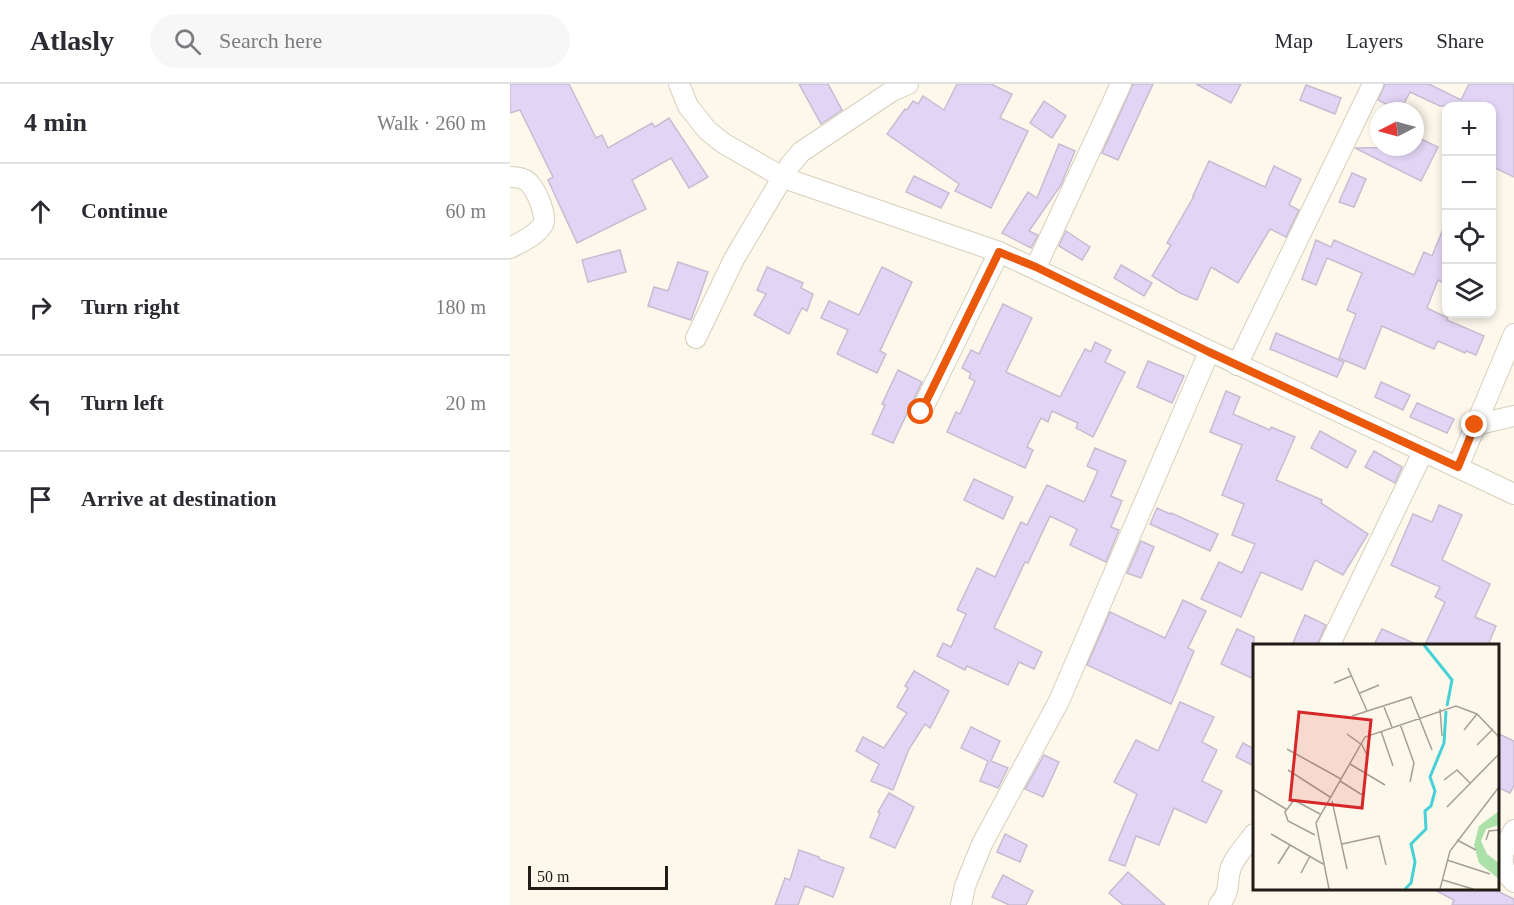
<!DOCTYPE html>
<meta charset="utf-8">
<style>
body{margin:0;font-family:Georgia,serif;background:#f7f7f7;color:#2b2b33}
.controls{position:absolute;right:18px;top:18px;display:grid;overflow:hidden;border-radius:12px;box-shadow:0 3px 9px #0003}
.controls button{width:54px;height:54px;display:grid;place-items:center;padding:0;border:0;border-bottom:2px solid #e1e1e2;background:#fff;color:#2b2b33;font:30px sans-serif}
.compass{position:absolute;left:860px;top:18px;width:54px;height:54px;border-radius:50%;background:#fff;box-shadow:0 3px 9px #0003;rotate:264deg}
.scale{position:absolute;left:18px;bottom:15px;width:140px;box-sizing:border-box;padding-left:6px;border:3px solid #211d16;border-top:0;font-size:16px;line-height:21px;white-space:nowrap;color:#211d16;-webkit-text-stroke:4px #fdf8ec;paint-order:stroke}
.stop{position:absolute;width:18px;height:18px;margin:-14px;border:4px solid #ea580c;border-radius:50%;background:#fff}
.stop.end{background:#ea580c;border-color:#fff;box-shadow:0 2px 6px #0008}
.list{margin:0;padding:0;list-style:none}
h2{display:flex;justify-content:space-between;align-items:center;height:78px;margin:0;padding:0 24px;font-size:26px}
h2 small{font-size:20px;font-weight:400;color:#7c7c81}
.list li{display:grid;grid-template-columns:39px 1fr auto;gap:18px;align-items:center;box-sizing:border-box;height:96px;padding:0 24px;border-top:2px solid #e1e1e2}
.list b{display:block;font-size:22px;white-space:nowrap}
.list em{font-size:20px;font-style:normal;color:#7c7c81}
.icon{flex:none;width:33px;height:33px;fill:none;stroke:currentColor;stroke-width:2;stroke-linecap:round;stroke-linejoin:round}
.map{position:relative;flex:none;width:1004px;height:821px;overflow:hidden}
header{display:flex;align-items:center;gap:36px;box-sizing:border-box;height:84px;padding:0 30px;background:#fff;border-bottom:2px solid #e1e1e2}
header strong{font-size:28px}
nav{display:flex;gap:33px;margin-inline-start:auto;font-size:21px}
.search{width:420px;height:54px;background:#f7f7f7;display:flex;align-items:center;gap:15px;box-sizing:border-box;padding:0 21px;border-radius:33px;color:#7c7c81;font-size:22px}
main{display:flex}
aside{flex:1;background:#fff}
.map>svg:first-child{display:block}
.building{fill:#e2d4f4;stroke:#c6bdd1;stroke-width:1.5}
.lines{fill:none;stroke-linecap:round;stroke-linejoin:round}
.street-casing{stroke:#d8cfbb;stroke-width:22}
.street{stroke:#fff;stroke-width:20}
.route{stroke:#ea580c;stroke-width:8}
.inset-river{fill:none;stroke:#47d1d7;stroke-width:3}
.inset-road{fill:none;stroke:#a5a096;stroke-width:1.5}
.view{fill:#d62828;fill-opacity:0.15;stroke:#d62828;stroke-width:3}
.inset-edge{fill:none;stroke:#211d16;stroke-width:3}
</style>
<header>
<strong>Atlasly</strong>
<div class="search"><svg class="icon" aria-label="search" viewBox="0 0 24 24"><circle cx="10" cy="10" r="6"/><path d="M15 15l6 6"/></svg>Search here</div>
<nav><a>Map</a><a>Layers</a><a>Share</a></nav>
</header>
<main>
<aside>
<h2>4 min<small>Walk · 260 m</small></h2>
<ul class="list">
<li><svg class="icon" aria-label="ahead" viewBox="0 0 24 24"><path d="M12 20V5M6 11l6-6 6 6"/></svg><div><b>Continue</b></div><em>60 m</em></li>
<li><svg class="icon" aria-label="right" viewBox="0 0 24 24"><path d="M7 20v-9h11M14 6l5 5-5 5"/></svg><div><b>Turn right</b></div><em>180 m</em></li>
<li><svg class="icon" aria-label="left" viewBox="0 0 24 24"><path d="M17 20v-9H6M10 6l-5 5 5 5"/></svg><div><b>Turn left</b></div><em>20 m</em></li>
<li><svg class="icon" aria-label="arrive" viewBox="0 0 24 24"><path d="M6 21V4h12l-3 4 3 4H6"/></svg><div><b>Arrive at destination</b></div></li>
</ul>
</aside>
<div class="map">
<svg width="1004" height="821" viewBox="0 0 1004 821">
<rect width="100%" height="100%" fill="#fdf8ec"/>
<g class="building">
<path d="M0 0H59L86 54 92 51 98 64 142 39 145 43 159 34 198 93 179 104 161 74 122 96 136 125 67 159 38 96 43 93 10 26 0 29Z"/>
<path d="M289 0H318L332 26 311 40Z"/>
<path d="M447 0H481L502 10 490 34 518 47 481 124 445 107 449 100 377 50 395 25 397 26 403 17 408 20 413 12 434 26Z"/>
<path d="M623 0H643L608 76 592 69Z"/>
<path d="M686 0H731L721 19Z"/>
<path d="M875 0H919L951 16 959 0H1004V93L981 82V22H930L900 8 890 27 868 16Z"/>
<path d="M796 1 831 14 825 30 790 16Z"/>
<path d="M534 17 556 32 542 54 520 39Z"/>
<path d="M905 52 928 63 911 97 845 64 905 63Z"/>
<path d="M549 60 565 67 551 101 519 147 528 151 521 164 492 149 518 108 527 114Z"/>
<path d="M699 77 755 103 764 82 791 95 779 121 789 126 776 153 760 145 728 199 701 183 687 216 670 209 642 192 661 161 657 159 684 112H683Z"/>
<path d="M842 89 856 95 844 123 829 118Z"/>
<path d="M404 92 439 109 431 124 396 108Z"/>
<path d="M936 138V200L928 196 917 224 938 234 937 236 974 252 966 271 956 267 955 269 928 257 924 265 872 242 855 285 829 274 846 230 837 226 852 189 817 174 806 201 792 195 806 156 821 163 824 156 904 191 914 168 922 172Z"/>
<path d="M556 147 580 163 572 176 549 162Z"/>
<path d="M110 166 116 188 78 198 72 176Z"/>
<path d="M168 178 198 188 181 236 138 222 144 203 158 207Z"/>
<path d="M611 181 642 199 634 212 604 194Z"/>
<path d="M257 183 293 199 291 204 303 210 297 227 292 224 279 250 244 231 256 210 247 206Z"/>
<path d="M372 183 402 198 370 267 376 270 367 289 327 270 338 246 311 234 319 217 349 231Z"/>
<path d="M493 220 522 234 496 288 550 313 575 265 581 268 585 258 601 266 595 278 615 288 583 353 566 344 568 339 542 327 538 338 531 334 517 363 523 366 515 384 437 348 446 328 450 330 465 297 459 294 461 289 452 284 461 266 469 270Z"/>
<path d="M766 249 834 278 827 293 760 265Z"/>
<path d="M638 277 674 292 662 319 627 303Z"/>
<path d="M388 286 412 298 383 359 362 350 375 321 372 320Z"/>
<path d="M871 298 900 311 893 326 865 313Z"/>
<path d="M716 307 730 313 723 330 760 346 761 343 785 353 766 396 812 416 811 419 858 450 833 491 805 476 792 506 751 488 731 533 691 515 709 478 732 489 745 460 722 451 734 420 712 411 732 361 700 348Z"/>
<path d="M907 319 944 335 937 349 900 333Z"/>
<path d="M810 347 846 367 837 384 801 364Z"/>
<path d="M585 364 616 377 601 412 612 417 601 443 609 446 596 478 560 461 567 445 540 432 518 479 515 478 484 544 532 568 524 585 509 578 498 601 457 582 455 586 427 572 433 559 441 563 456 530 447 526 467 484 485 493 511 438 517 441 537 401 574 418 588 387 577 382Z"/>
<path d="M864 367 892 383 885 399 855 383Z"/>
<path d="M464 395 503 413 493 435 454 416Z"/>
<path d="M929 421 952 431 932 476 980 500 965 533 986 542 978 561H915L935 518 925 513 930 503 881 481 903 430 922 438Z"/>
<path d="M647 424 660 430 661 429 708 450 700 467 640 440Z"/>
<path d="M631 457 644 463 631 494 617 489Z"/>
<path d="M673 516 696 527 678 564 684 567 661 620 577 581 600 528 655 554Z"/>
<path d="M795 531 816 541 807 561H782Z"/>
<path d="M727 545 744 553V595L711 580Z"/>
<path d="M872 545 908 561H864Z"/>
<path d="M404 587 439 607 420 644 415 640 399 665 383 706 361 697 369 680 346 667 353 653 374 664 397 629 387 623 398 604 395 602Z"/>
<path d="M670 618 704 633 692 658 707 666 692 697 712 707 696 739 664 724 649 761 626 752 615 782 599 776 627 710 604 698 626 656 648 667Z"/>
<path d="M461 643 490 657 481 677 498 684 488 704 470 697 478 677 451 664Z"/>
<path d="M987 649 1004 657V701L1000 709 987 703Z"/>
<path d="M733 659 744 665V682L726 673Z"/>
<path d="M534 671 549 678 533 713 515 705Z"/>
<path d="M379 709 404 723 385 764 360 753 370 729 368 728Z"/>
<path d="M495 750 517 761 510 778 487 768Z"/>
<path d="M289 766 309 773V775L334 784 323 813 295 802 288 821H265L275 794 280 796Z"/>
<path d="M618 788 655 821H613L599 809Z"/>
<path d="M493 791 523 807 516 821H499L482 813Z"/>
<path d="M921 804H981L1004 815V821H942L944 816Z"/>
</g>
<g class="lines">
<g class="street-casing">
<g id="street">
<path d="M169 0 178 22 197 46 213 59 274 94 489 168 1004 410"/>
<path d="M0 93C6 93 14 94 18 98 26 105 39 134 32 142 24 153 11 158 0 164"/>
<path d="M526 183 611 0"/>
<path d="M186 254 224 175 280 81 291 68 382 7 398 0"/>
<path d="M727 281 863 0"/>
<path d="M411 328 489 168"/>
<path d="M965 341 1004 332"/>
<path d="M948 383 1004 250"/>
<path d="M819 562 913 368"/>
<path d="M1004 746C993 766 985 780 1004 798"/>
<path d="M451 821 455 802 472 760 549 617 699 268"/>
<path d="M709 821C723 805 715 796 722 781 727 770 737 760 744 750"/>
</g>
</g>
<use href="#street" class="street"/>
</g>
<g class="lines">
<path class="route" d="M411 328 489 168 526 183 699 268 948 383 965 341"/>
</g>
<g transform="translate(743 560)">
<rect width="246" height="246" fill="#fdf8ec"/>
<path d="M246 167V181L233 185 228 197 234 210 246 219V235L226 219 221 201 226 182Z" fill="#ace0a9"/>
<path class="inset-river" d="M171 1 199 36 194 62M152 245 158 239 162 218 158 200 173 185 172 167 178 162 182 147 177 133 191 99 193 67"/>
<path class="inset-road" d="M95 24 114 67M81 39 98 32M107 49 126 41M131 63 139 83M187 65 189 92M99 72 158 53 179 106M147 80 161 119 157 138M211 86 224 70M128 87 140 122M94 90 109 101 115 113M224 101 240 85M34 105 88 135M97 120 132 141M35 126 77 153M191 136 204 126 217 139M87 137 111 152M0 145 33 165M79 157 94 225M194 163 246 110M18 190 70 220M62 191 35 177 32 168 41 156 67 170M204 196 223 206M233 196 236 187 246 186M89 200 126 192 133 221M194 216 237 230M25 220 37 201M48 229 57 212M190 236 220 245M76 245 63 179 112 93 203 62 224 70 246 93M187 245 197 207 246 143"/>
<path class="view" d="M46 68 118 76 109 164 37 156Z"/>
<rect width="246" height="246" class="inset-edge"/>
</g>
</svg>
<div class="controls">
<button>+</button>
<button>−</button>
<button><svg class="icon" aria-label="locate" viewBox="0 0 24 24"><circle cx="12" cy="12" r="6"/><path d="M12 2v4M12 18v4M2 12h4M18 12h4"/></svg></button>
<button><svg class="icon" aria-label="layers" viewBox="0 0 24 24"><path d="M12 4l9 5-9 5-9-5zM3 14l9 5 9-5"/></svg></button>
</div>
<svg class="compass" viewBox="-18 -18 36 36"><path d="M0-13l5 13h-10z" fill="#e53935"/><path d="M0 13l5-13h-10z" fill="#7c7c81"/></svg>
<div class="scale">50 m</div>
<div class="stop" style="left:411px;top:328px"></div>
<div class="stop end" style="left:965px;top:341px"></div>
</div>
</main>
